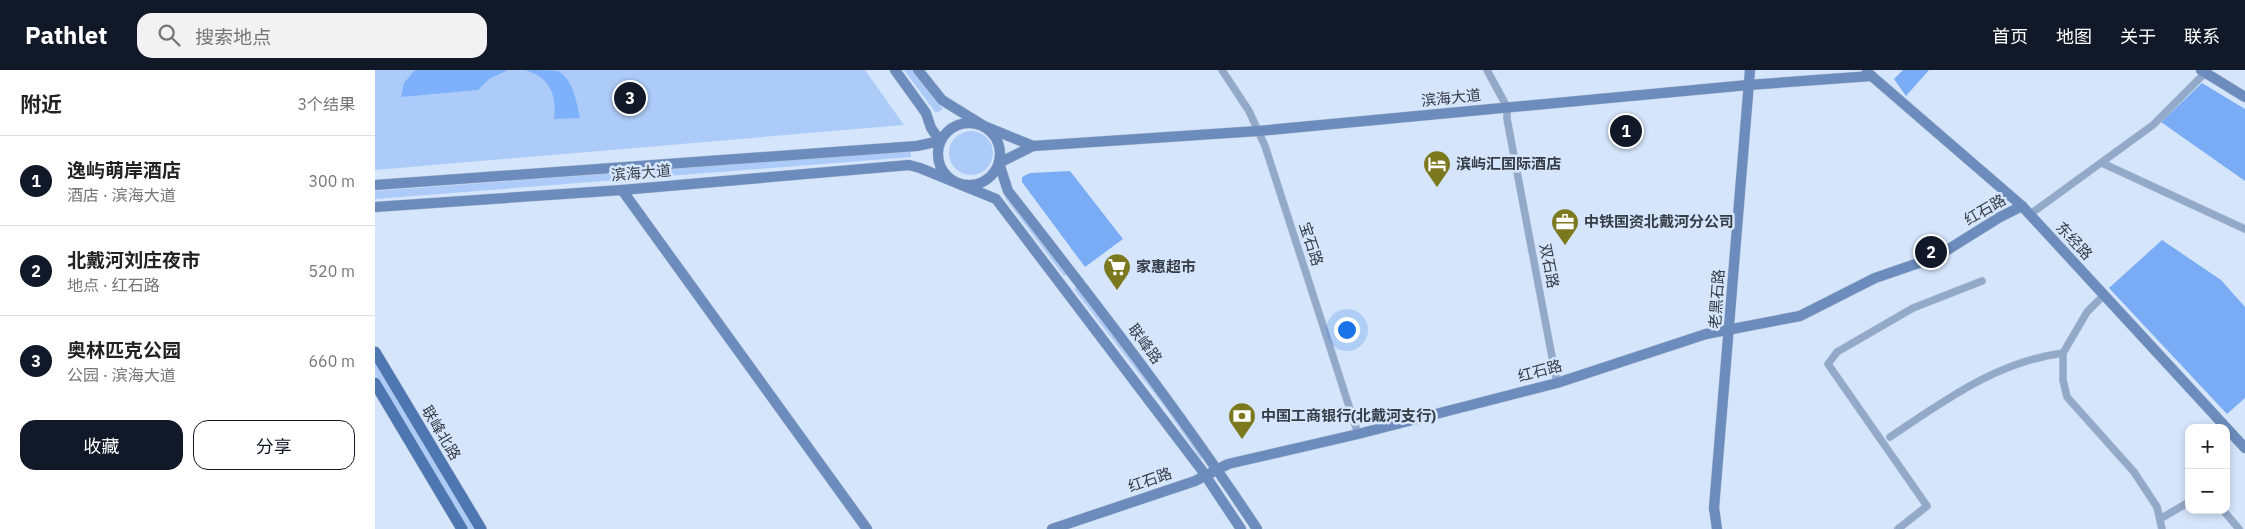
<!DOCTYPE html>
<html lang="zh">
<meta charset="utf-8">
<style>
body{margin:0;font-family:"IBM Plex Sans","Noto Sans SC",sans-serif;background:#f2f2f2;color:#222}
.controls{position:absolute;right:15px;bottom:15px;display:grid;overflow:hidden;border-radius:10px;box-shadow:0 2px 8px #0003}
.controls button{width:45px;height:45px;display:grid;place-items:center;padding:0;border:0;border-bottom:1px solid #e0e0e0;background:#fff;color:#222;font:25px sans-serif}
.you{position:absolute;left:971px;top:259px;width:18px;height:18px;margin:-12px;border:4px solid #fff;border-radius:50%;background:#1a73e8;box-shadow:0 0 0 8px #1a73e833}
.badge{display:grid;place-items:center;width:32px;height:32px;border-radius:50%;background:#111827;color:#fff;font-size:16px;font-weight:700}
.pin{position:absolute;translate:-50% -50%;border:2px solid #fff;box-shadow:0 1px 5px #0006}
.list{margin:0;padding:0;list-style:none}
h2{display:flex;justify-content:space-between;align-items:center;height:65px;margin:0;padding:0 20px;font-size:21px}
h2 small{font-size:16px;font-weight:400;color:#767676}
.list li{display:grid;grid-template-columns:32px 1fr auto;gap:15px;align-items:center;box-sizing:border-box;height:90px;padding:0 20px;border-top:1px solid #e0e0e0}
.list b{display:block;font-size:19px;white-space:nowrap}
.list p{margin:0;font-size:16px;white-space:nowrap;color:#767676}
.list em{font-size:16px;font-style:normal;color:#767676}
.actions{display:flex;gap:10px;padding:15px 20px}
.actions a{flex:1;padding:11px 0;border:1px solid #111827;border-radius:15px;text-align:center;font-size:18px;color:#111827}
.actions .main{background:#111827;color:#fff}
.icon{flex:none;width:28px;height:28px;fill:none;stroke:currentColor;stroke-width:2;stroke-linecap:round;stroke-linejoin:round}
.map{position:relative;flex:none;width:1870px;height:459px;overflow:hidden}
header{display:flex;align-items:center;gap:30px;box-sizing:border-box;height:70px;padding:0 25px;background:#111827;color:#fff}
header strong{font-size:24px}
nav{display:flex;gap:28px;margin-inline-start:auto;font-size:18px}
.search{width:350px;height:45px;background:#f2f2f2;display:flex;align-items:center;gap:12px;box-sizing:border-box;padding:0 18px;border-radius:15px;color:#767676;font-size:19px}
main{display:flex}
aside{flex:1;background:#fff}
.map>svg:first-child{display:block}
.green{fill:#adcbf8}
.forest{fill:#7aacf6}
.water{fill:#7eb1fb}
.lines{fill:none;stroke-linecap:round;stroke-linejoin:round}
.street-casing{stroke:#b5c3d7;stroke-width:8}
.secondary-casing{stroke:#b5c3d7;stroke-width:11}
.primary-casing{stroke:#b5c3d7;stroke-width:12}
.street{stroke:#93a9ca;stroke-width:7}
.secondary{stroke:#6b8cbc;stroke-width:10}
.primary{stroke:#4e76b1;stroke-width:11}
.labels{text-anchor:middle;stroke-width:5;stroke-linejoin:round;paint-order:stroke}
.street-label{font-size:15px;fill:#353d47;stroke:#d5e5fb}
.poi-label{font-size:15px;font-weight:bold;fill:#353d47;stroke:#d5e5fb;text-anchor:start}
</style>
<header>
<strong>Pathlet</strong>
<div class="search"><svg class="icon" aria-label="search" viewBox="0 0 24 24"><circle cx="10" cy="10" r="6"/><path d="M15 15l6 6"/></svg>搜索地点</div>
<nav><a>首页</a><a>地图</a><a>关于</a><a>联系</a></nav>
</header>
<main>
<aside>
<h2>附近<small>3个结果</small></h2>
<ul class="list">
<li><span class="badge">1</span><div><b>逸屿萌岸酒店</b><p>酒店 · 滨海大道</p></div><em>300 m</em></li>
<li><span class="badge">2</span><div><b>北戴河刘庄夜市</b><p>地点 · 红石路</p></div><em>520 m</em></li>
<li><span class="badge">3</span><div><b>奥林匹克公园</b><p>公园 · 滨海大道</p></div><em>660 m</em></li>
</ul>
<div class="actions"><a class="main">收藏</a><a>分享</a></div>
</aside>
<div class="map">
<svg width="1870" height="459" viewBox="0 0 1870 459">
<rect width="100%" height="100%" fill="#d5e5fb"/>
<g class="green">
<path d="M0 0H490L529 55 0 100Z"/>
<path d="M529 0H537L568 39 561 43Z"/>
<circle cx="596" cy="83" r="22"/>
<path d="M536 81V87L0 129V121Z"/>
<path d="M633 126 693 203 689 206 630 128Z"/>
<path d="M702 217 829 387 826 389 792 340 699 219Z"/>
<path d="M0 291 100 459H92L0 304Z"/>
</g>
<g class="forest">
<path d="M1528 0H1554L1531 26 1519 9Z"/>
<path d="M1827 13 1870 39V111L1786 52Z"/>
<path d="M695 101 748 169 710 197 647 112V107L655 103Z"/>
<path d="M1787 170 1846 210 1870 237V328L1852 344 1734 218Z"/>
</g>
<g class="water">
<path d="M40 0H133L114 9 103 20 26 27 29 13Z"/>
<path d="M150 0C159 0 175 0 183 1 198 9 202 33 205 48L179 49C182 25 175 7 150 0Z"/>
</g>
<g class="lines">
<g class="street-casing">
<g id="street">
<path d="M847 0 874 41 890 76 983 364"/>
<path d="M1112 0 1132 37V49L1182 313"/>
<path d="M1727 93 1870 159"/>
<path d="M1654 145 1778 55 1830 3"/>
<path d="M1729 225 1712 242 1688 283V310L1692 327 1759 402 1782 437 1787 459"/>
<path d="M1515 367C1569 331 1621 292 1688 283"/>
<path d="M1848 440 1864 459"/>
<path d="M1785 449 1814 432"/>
<path d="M1523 459 1552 436 1453 294 1462 282 1538 238 1607 211"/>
</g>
</g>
<g class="secondary-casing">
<g id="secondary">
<path d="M543 0 567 30 609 56 658 76"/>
<path d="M1826 0 1870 27"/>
<path d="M1492 2 1647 136 1870 378"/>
<circle cx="594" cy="84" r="31"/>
<path d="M0 115 542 76 565 71 556 58 551 43 520 0"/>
<path d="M247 120 492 459"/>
<path d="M0 137 247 120 534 95 545 98 621 129 826 399 866 459"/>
<path d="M677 459 820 411 853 394 983 364 1182 313 1331 264 1425 246 1500 208 1561 187 1625 147 1647 136"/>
<path d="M882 459C805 342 719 231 633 121L624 93 658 76 883 61 1373 15 1496 6"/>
<path d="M1342 459 1339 438 1375 0"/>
</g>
</g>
<g class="primary-casing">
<g id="primary">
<path d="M0 282 106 459"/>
<path d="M0 313 87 459"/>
</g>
</g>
<use href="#street" class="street"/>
<use href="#secondary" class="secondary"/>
<use href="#primary" class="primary"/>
</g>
<defs>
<g id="hotel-pin" transform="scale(1.4375)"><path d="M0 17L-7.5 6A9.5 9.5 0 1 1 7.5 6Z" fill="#7b781e" stroke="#d5e5fb"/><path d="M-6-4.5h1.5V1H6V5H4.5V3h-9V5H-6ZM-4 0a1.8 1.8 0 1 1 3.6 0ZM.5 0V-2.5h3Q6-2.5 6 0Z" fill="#fff"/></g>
<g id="office-pin" transform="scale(1.4375)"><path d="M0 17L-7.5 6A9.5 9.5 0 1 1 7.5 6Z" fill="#7b781e" stroke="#d5e5fb"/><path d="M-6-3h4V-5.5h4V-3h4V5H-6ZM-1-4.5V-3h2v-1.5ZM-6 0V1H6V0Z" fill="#fff"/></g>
<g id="supermarket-pin" transform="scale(1.4375)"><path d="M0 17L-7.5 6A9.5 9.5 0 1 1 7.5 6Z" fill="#7b781e" stroke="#d5e5fb"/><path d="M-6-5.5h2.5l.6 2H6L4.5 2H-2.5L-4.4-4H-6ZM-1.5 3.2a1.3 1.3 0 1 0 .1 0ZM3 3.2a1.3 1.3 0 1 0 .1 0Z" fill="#fff"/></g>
<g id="bank-pin" transform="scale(1.4375)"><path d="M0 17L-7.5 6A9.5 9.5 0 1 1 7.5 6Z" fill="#7b781e" stroke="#d5e5fb"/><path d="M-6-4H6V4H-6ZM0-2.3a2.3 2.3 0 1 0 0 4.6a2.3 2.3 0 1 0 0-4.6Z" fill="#fff"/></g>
</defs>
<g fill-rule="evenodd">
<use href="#hotel-pin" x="1062" y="94"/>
<use href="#office-pin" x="1190" y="152"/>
<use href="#supermarket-pin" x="742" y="197"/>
<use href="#bank-pin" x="867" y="346"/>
</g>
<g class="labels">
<g class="street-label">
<text transform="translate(1076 28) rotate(-6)" y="5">滨海大道</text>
<text transform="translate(266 103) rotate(-5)" y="5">滨海大道</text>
<text transform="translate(1610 140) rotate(-30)" y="5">红石路</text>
<text transform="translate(1699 171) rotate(47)" y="5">东经路</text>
<text transform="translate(936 174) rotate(72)" y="5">宝石路</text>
<text transform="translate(1174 196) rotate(79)" y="5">双石路</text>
<text transform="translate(1342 229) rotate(-86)" y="5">老黑石路</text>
<text transform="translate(770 274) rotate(53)" y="5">联峰路</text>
<text transform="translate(1165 301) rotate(-15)" y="5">红石路</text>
<text transform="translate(66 363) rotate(59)" y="5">联峰北路</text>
<text transform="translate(775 410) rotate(-19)" y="5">红石路</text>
</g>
<g class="poi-label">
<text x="1081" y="99">滨屿汇国际酒店</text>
<text x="1209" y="157">中铁国资北戴河分公司</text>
<text x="761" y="202">家惠超市</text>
<text x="886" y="351">中国工商银行(北戴河支行)</text>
</g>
</g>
</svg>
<div class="controls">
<button>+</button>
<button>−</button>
</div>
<div class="you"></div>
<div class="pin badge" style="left:1251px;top:61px">1</div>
<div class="pin badge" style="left:1556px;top:182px">2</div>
<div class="pin badge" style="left:255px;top:28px">3</div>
</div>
</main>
